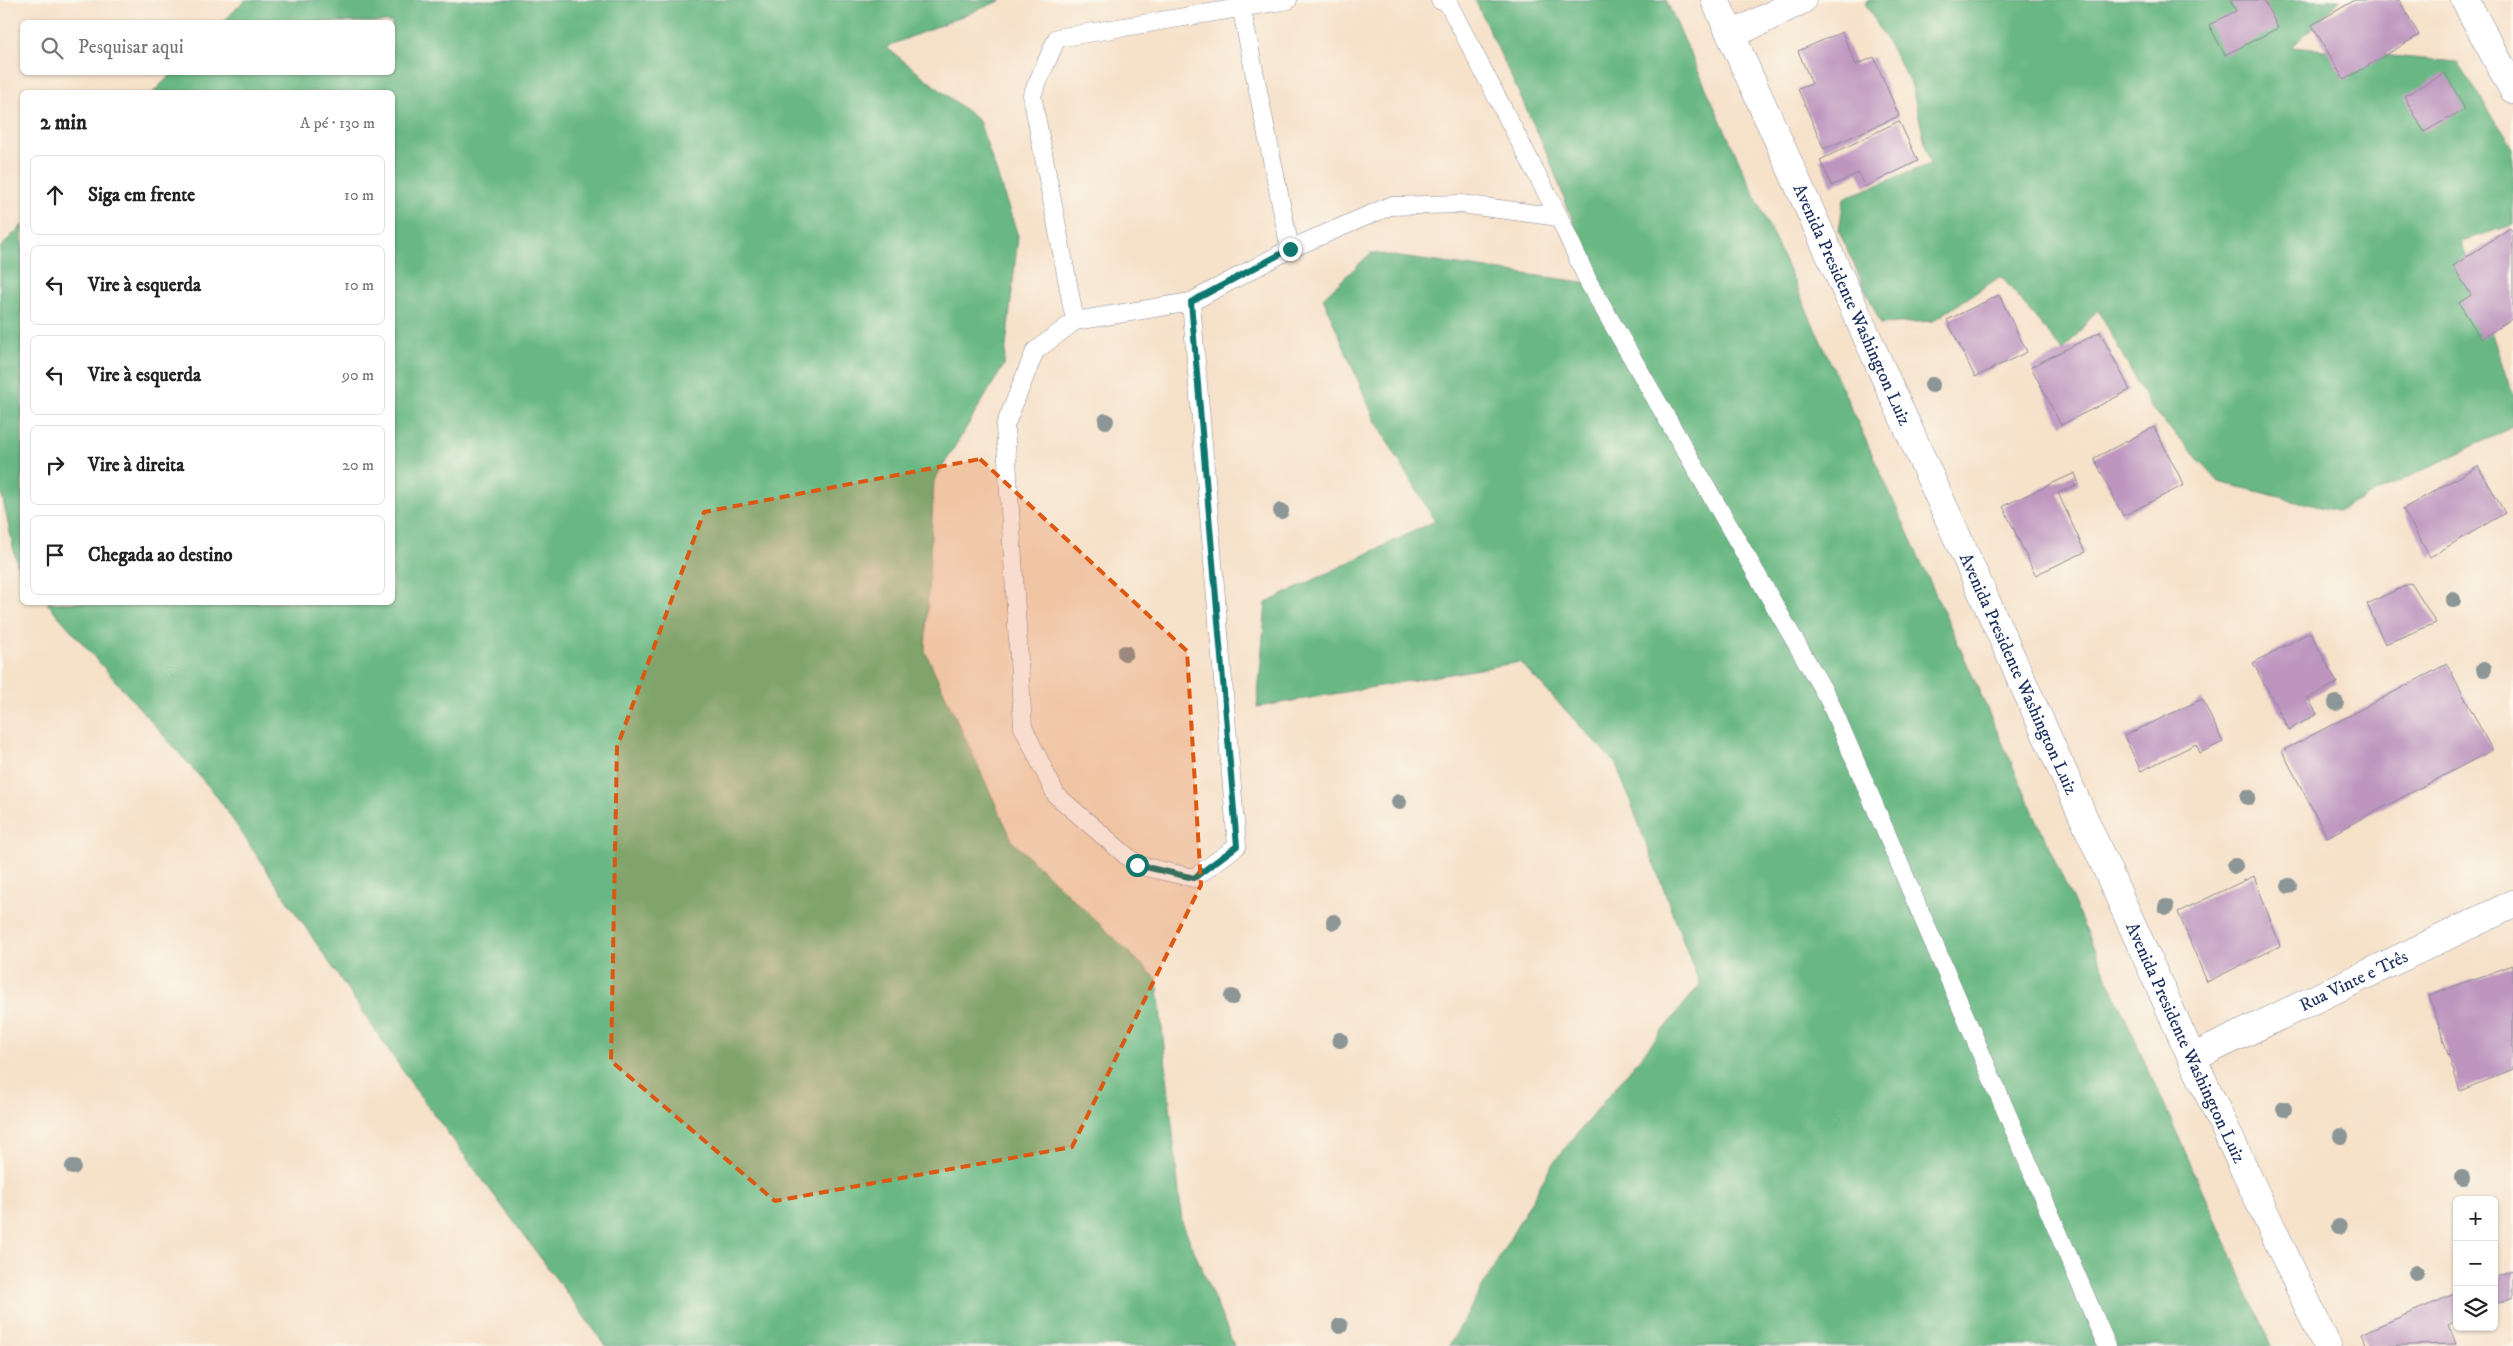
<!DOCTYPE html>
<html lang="pt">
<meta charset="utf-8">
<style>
body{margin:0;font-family:"IM FELL DW Pica",serif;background:#f6f6f6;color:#222}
.controls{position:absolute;right:15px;bottom:15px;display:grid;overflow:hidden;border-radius:8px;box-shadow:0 1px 4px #0004}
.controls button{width:45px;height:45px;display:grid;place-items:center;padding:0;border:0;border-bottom:1px solid #e0e0e0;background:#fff;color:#222;font:25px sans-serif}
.stop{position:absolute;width:15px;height:15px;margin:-11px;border:4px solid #0f766e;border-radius:50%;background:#fff}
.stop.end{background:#0f766e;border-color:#fff;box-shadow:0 1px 5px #0008}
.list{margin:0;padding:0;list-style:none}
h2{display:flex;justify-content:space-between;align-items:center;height:65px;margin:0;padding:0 20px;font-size:21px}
h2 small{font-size:16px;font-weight:400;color:#767676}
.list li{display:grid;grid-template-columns:32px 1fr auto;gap:15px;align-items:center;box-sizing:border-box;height:80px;margin:0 10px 10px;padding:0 10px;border:1px solid #e0e0e0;border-radius:8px}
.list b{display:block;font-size:19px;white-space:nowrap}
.list em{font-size:16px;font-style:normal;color:#767676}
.icon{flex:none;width:28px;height:28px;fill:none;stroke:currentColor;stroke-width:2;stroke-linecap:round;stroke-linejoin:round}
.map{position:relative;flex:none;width:2513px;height:1346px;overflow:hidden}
.search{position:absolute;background:#fff;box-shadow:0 1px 4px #0004;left:20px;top:20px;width:375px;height:55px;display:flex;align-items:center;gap:12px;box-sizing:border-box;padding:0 18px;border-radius:8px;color:#767676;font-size:19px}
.panel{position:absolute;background:#fff;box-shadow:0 1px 4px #0004;left:20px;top:90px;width:375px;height:515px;border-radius:8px}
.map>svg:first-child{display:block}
.forest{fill:#69b883;stroke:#427470}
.building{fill:#bd95bf}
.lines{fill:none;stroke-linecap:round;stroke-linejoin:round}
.service-casing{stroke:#888894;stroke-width:19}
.minor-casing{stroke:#888894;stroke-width:29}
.service{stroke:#fff;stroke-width:18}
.minor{stroke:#fff;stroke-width:28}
.tree{fill:#8c9696}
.route{stroke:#0f766e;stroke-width:6}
.marked{fill:#de5710;fill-opacity:0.2;stroke:#de5710;stroke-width:4;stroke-dasharray:10 6;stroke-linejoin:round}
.labels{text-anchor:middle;stroke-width:5;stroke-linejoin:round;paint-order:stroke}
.street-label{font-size:18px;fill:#1b2f5e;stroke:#fbf7ec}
</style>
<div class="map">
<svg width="2513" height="1346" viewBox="0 0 2513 1346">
<rect width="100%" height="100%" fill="#fbf7ec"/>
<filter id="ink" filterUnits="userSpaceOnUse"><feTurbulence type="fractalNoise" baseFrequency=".02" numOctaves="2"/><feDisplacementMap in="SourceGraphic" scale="10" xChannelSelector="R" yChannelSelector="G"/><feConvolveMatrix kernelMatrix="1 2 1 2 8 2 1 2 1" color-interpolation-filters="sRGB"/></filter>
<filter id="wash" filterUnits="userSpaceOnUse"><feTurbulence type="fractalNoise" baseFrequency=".0096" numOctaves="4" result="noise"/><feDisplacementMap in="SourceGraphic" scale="20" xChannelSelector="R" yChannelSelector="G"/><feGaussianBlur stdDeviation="1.12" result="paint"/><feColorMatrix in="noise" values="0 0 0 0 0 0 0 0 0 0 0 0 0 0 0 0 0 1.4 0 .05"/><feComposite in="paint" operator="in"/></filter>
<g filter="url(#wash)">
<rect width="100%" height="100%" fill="#f6e1c9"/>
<g class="forest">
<path d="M245 0H1002L886 47 979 121 1018 236 1004 365 934 481 925 651 1013 842 1157 979 1182 1222 1234 1346H606L413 1086 216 795 47 603 392 602V92H153L173 73 392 72V22H223Z"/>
<path d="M1475 0H1666L1951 628 2272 1346H1449L1553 1163 1700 985 1616 764 1520 662 1257 707 1266 603 1435 521 1375 420 1323 298 1371 253 1597 284 1547 153Z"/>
<path d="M1869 0H2340L2292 47 2457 62 2513 147V225L2461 241 2513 397V427L2337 511 2219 482 2150 407 2098 309 2063 351 2001 276 1933 321 1881 324 1839 231 1844 198 1930 164 1911 83 1865 3Z"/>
<path d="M22 225V574L18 569 0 486V248Z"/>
</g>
<g id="blocks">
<g class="building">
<path d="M2230 0H2264L2278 28 2225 55 2209 25 2236 11Z"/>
<path d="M2355 0H2399L2419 35 2344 80 2312 25Z"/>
<path d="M1842 32 1856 65 1874 57 1899 116 1824 149 1798 89 1812 84 1798 51Z"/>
<path d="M2445 73 2465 109 2424 132 2404 96Z"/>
<path d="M1899 121 1918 161 1865 187 1858 173 1832 186 1820 160Z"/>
<path d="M2510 228 2513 232V318L2481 339 2459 303 2471 295 2453 266Z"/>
<path d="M1999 295 2027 352 1975 377 1947 320Z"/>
<path d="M2100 332 2130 390 2061 425 2031 367Z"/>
<path d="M2154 427 2184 485 2123 516 2094 458Z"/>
<path d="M2478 466 2505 513 2430 557 2403 509Z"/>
<path d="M2075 473 2079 484 2058 493 2085 552 2035 575 2003 506Z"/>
<path d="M2411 583 2436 623 2385 644 2367 604Z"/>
<path d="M2310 632 2337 683 2308 698 2317 714 2289 730 2253 663Z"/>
<path d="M2447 664 2492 750 2327 837 2282 751Z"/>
<path d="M2202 699 2223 742 2200 753 2196 744 2141 771 2124 736Z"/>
<path d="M2254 876 2280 946 2207 982 2178 912Z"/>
<path d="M2513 965V1069L2460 1091 2429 995Z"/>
<path d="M2513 1270V1297L2494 1305V1277Z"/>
<path d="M2457 1293V1321L2448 1325 2456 1344 2368 1346 2362 1333Z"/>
</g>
</g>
</g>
<g filter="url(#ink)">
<use href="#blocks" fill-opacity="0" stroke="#888894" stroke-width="1"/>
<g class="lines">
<g class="service-casing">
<g id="service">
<path d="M1440 0 1448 3 1559 217"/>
<path d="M1241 6 1290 249"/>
<path d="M1191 302 1237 846 1194 878 1137 865 1056 795 1023 727 1005 426 1035 351 1075 321 1191 302 1290 249 1390 206 1461 204 1559 217 1589 283 1829 700 2107 1346"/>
<path d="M1075 321 1032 95 1057 38 1288 0"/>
</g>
</g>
<g class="minor-casing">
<g id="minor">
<path id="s1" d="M1715 0 2192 1058 2327 1346"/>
<path d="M2465 0 2513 89"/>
<path d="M1732 35 1802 0"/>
<path id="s2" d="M2192 1058 2513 904"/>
</g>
</g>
<use href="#service" class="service"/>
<use href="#minor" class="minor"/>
</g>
<g class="tree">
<circle cx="1932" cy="385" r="8"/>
<circle cx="1106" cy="421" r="8"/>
<circle cx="1281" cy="511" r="8"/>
<circle cx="2453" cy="600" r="8"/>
<circle cx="1125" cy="653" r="8"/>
<circle cx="2484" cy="669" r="8"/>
<circle cx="2336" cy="703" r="8"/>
<circle cx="2248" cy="797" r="8"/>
<circle cx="1399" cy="802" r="8"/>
<circle cx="2235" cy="866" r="8"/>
<circle cx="2289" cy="886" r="8"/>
<circle cx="2166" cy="907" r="8"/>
<circle cx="1334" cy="922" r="8"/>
<circle cx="1232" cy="997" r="8"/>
<circle cx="1340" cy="1040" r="8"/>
<circle cx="2284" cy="1109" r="8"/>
<circle cx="2341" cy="1136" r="8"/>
<circle cx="73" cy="1167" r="8"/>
<circle cx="2462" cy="1178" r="8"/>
<circle cx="2339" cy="1227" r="8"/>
<circle cx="2416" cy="1273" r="8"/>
<circle cx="1340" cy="1326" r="8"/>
</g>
</g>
<g class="lines" filter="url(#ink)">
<path class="route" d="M1137 865 1194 878 1237 846 1191 302 1290 249"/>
</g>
<path class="marked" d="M980 459 1187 651 1201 885 1072 1147 775 1201 611 1061 617 747 704 512Z"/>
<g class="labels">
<g class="street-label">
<text dy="6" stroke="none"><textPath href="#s1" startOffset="334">Avenida Presidente Washington Luiz</textPath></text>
<text dy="6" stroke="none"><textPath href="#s1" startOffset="739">Avenida Presidente Washington Luiz</textPath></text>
<text dy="6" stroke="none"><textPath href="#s2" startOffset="179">Rua Vinte e Três</textPath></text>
<text dy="6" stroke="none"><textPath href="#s1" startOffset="1144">Avenida Presidente Washington Luiz</textPath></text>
</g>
</g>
</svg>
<div class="controls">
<button>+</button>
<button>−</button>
<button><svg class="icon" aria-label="layers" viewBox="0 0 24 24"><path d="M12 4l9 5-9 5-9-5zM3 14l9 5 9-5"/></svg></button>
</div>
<div class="stop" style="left:1137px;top:865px"></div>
<div class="stop end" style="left:1290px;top:249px"></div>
<div class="search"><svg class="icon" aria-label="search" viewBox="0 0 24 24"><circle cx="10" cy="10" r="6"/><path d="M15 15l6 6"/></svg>Pesquisar aqui</div>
<section class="panel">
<h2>2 min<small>A pé · 130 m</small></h2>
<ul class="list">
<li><svg class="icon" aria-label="ahead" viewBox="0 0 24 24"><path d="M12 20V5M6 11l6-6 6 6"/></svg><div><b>Siga em frente</b></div><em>10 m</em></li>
<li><svg class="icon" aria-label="left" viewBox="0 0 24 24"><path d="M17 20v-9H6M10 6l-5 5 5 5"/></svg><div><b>Vire à esquerda</b></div><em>10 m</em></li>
<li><svg class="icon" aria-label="left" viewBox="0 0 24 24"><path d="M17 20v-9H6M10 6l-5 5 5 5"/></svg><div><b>Vire à esquerda</b></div><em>90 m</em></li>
<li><svg class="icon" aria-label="right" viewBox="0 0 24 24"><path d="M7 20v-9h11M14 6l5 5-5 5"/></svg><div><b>Vire à direita</b></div><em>20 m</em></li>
<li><svg class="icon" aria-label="arrive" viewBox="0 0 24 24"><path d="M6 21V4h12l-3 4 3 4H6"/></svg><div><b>Chegada ao destino</b></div></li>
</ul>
</section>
</div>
